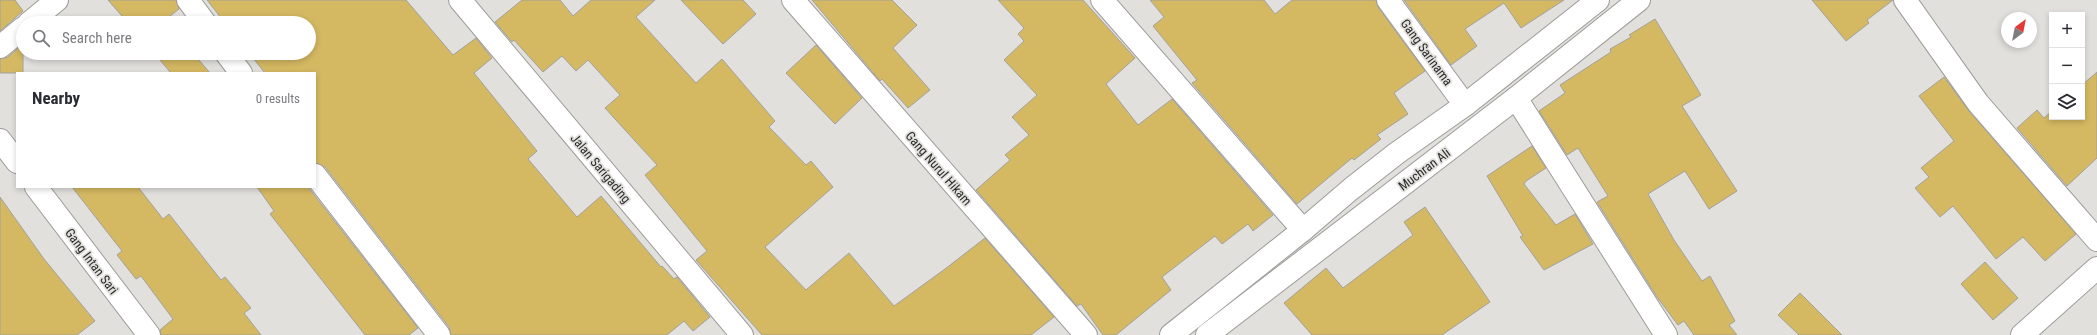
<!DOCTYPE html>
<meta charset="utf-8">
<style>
body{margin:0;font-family:"Roboto Condensed",sans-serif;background:#f7f7f7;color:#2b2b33}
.controls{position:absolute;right:12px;top:12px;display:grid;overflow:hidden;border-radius:0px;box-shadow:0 2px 6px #0003}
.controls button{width:36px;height:36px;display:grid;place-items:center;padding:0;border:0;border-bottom:1px solid #e1e1e2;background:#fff;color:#2b2b33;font:20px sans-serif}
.compass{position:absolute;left:2001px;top:12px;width:36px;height:36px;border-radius:50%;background:#fff;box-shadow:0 2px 6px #0003;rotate:32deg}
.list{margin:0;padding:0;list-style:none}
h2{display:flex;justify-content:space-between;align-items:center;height:52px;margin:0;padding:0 16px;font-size:17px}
h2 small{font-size:13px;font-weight:400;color:#7c7c81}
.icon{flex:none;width:22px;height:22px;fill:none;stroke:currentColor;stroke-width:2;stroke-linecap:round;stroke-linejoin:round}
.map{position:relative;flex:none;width:2097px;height:335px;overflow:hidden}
.search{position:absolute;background:#fff;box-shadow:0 2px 6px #0003;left:16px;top:16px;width:300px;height:44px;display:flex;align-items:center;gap:10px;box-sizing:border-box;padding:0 14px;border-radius:22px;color:#7c7c81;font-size:15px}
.panel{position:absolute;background:#fff;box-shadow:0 2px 6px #0003;left:16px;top:72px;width:300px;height:116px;border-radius:0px}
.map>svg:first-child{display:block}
.building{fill:#d4b862;stroke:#a2a19e}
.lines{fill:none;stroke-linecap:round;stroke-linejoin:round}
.street-casing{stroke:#9d9c99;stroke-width:24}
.secondary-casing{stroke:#9d9c99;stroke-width:24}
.street{stroke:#fff;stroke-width:22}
.secondary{stroke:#fff;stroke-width:22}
.labels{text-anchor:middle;stroke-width:3.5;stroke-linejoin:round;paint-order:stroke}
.street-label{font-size:13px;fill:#2a2a29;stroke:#e1e0dd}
</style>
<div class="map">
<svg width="2097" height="335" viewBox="0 0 2097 335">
<rect width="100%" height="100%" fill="#e1e0dd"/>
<g class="building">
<path d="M0 0H15L23 11 0 31Z"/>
<path d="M108 0H176L179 9 165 20 168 23H128Z"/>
<path d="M207 0H406L453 55 476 38 492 58 474 73 537 151 528 159 577 217 601 196 661 267 662 266 674 279 677 277 710 317 693 331 684 321 667 335H451L449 327 325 167 315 163V73H265L249 53H309V23H225Z"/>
<path d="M522 0H560L573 16 591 0H655L636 17 696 83 722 59 775 121 769 127 806 165 811 161 833 187 765 247 806 290 849 253 894 306 945 269 985 238 1054 317 1031 335H762L696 260 707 251 645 175 657 165 605 108 620 95 588 60 576 71 562 56 543 72 514 40 512 42 495 22Z"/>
<path d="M681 0H743L756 14 723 44Z"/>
<path d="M812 0H892L917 25 893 48 930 90 908 108 882 79 880 81Z"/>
<path d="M998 0H1083L1135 58 1106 84 1138 125 1172 99 1273 215 1253 231 1248 224 1222 244 1215 236 1162 277 1171 290 1116 335H1103L1081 304 1077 306 976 190 1010 160 1005 155 1029 135 1012 117 1037 95 1004 60 1024 41 1018 34 1024 28Z"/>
<path d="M1150 0H1264L1275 14 1292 0H1376L1378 7 1425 71 1394 93 1408 114 1377 135 1381 139 1354 160 1352 158 1297 204 1192 83 1197 80 1153 26 1164 17Z"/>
<path d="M1404 0H1564L1521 28 1504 3 1465 29 1477 46 1451 65Z"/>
<path d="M1812 0H1893L1867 20 1869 23 1846 41Z"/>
<path d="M1655 19 1701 95 1682 106 1737 191 1709 209 1685 171 1648 194 1674 240 1702 281 1710 276 1735 321 1729 325 1737 335H1694L1684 321 1678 325 1657 297 1597 202 1608 196 1578 148 1567 155 1539 111 1565 93 1560 85 1611 52 1610 49 1631 37 1629 35Z"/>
<path d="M23 44V73H0V59L8 57Z"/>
<path d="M816 45 862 98 835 124 786 73Z"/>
<path d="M154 53H193L210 73H171Z"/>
<path d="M2097 72V158L2067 186 2017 128 2037 110 2044 118 2052 111V117H2082V85Z"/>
<path d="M1944 77 1969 111 2076 234 2045 261 2023 237 1996 259 1953 206 1940 217 1915 188 1929 177 1921 168 1954 141 1919 96Z"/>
<path d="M1532 146 1546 168 1526 181 1524 184 1556 225 1575 214 1593 244 1544 270 1520 237 1523 236 1487 176Z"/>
<path d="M72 187H138L163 219 169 214 221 280 225 277 251 308 244 313 261 335H161L160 330 173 319 141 276 136 279 117 255 122 251Z"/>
<path d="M257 187H308L418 328 409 335H365L270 214 274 211Z"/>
<path d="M0 197 44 259 95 321 77 335H0Z"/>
<path d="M1425 207 1490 302 1442 335H1312L1284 303 1326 268 1343 288 1413 235 1404 222Z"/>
<path d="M1985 262 2018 298 1993 320 1961 284Z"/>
<path d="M1800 293 1842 335H1799L1778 315Z"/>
</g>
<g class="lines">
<g class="street-casing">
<g id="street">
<path d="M188 0 205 23"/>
<path d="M460 0 742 335"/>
<path d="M793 0 1086 335"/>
<path d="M1102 0 1303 230"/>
<path d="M1388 0 1465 105"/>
<path d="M1905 0 1978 103 2097 240"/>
<path d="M29 23 57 0"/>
<path d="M0 47 23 28"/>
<path d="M226 53 241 73"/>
<path d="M1516 98 1666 335"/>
<path d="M0 140 17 162"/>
<path d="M315 175 439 335"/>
<path d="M36 187 149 335"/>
</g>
</g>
<g class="secondary-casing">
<g id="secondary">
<path d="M1171 335 1303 230 1351 189 1397 153 1465 105 1598 0"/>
<path d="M1207 335 1516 98 1639 0"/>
<path d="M2022 335 2097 268"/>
</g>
</g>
<use href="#street" class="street"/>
<use href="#secondary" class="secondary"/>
</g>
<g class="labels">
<g class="street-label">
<text transform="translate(1427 52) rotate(54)" y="5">Gang Sarinama</text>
<text transform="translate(601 168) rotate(50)" y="5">Jalan Sarigading</text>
<text transform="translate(939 168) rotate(49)" y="5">Gang Nurul Hikam</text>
<text transform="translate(1424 169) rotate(-37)" y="5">Muchran Ali</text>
<text transform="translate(92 261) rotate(53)" y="5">Gang Intan Sari</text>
</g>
</g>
</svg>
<div class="controls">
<button>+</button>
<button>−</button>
<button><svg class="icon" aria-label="layers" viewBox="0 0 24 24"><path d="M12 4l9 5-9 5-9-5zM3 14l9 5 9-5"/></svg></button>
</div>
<svg class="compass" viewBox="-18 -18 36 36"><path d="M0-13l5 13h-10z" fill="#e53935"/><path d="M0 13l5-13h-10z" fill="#7c7c81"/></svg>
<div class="search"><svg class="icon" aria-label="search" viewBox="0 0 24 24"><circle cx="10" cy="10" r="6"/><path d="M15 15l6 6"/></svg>Search here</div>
<section class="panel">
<h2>Nearby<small>0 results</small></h2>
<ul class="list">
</ul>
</section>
</div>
